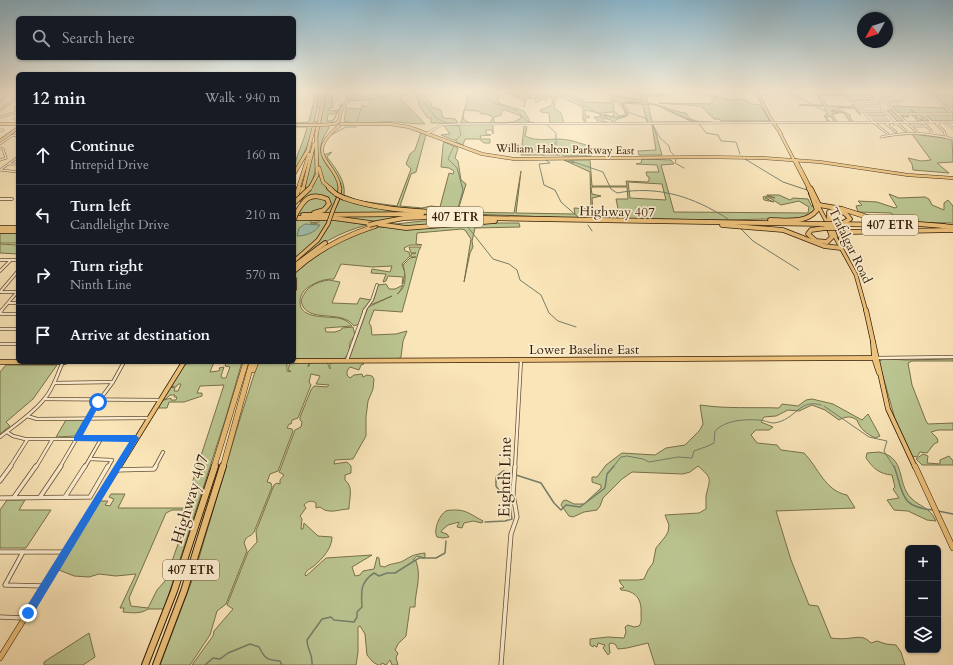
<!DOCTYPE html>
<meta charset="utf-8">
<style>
body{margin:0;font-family:Cardo,serif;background:#242831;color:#f1f3f6}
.controls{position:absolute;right:12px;bottom:12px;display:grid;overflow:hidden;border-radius:6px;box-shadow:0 1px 3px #0004}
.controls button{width:36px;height:36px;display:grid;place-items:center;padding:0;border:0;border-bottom:1px solid #363941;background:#171b24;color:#f1f3f6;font:20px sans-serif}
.compass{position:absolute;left:857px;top:12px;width:36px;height:36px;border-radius:50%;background:#171b24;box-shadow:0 1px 3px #0004;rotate:231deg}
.stop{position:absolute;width:12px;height:12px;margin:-9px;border:3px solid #1a73e8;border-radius:50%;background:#fff}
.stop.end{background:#1a73e8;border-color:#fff;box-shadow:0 1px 4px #0008}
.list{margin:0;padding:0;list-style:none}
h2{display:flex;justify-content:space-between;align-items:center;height:52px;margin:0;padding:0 16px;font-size:17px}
h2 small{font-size:13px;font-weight:400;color:#9ea1a6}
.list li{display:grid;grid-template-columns:26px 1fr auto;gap:12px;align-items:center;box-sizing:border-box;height:60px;padding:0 16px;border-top:1px solid #363941}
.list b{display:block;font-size:15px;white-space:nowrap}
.list p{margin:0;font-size:13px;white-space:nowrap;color:#9ea1a6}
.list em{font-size:13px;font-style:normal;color:#9ea1a6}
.icon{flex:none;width:22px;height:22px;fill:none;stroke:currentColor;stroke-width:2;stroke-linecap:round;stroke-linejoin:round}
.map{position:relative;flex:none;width:953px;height:665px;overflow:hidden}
.search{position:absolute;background:#171b24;box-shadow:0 1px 3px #0004;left:16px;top:16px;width:280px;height:44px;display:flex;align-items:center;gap:10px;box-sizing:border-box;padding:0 14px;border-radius:6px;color:#9ea1a6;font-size:15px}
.panel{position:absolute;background:#171b24;box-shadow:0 1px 3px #0004;left:16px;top:72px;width:280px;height:292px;border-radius:6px}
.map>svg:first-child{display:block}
.green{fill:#bbc591;stroke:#78704b;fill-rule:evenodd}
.water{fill:#9ebfad;stroke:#747e6a}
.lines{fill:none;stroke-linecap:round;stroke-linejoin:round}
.stream-far1{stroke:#747e6a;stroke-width:1}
.stream{stroke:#747e6a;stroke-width:1.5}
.minor-far3-casing{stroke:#664e32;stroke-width:2.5}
.minor-far2-casing{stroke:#664e32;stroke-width:3.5}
.minor-far1-casing{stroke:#664e32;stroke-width:4}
.minor-casing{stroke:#664e32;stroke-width:5}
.major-far3-casing{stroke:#341c05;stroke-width:3.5}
.major-far2-casing{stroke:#341c05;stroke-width:4.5}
.major-far1-casing{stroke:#341c05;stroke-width:5.5}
.major-casing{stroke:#341c05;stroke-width:6}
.highway-far3-casing{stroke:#341c05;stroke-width:4}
.highway-far2-casing{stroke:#341c05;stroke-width:5.5}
.highway-far1-casing{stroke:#341c05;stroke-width:6}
.highway-casing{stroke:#341c05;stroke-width:8}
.minor-far3{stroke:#fceed1;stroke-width:1.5}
.minor-far2{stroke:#fceed1;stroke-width:2}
.minor-far1{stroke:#fceed1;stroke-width:2.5}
.minor{stroke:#fceed1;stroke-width:3.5}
.major-far3{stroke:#edc27c;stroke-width:2.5}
.major-far2{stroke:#edc27c;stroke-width:3}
.major-far1{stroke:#edc27c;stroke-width:4}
.major{stroke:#edc27c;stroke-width:5}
.highway-far3{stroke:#edc27c;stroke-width:3}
.highway-far2{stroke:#edc27c;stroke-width:4}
.highway-far1{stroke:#edc27c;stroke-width:5}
.highway{stroke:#edc27c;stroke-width:6}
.major-bridge-far1-casing{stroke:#341c05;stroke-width:3.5;stroke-linecap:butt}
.major-bridge-casing{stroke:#341c05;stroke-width:4.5;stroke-linecap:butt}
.highway-bridge-casing{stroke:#341c05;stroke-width:5.5;stroke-linecap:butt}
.major-bridge-far1{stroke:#edc27c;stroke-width:2.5}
.major-bridge{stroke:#edc27c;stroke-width:3}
.highway-bridge{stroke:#edc27c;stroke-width:4}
.route{fill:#1a73e8}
.labels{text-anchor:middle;stroke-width:3.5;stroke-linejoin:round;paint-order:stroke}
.far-street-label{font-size:11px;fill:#341c05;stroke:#fceed1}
.shield{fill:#fceed1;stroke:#705b42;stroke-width:1}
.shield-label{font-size:12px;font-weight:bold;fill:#341c05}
.street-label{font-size:13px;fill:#341c05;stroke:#fceed1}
.near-street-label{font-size:16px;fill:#341c05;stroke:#fceed1}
</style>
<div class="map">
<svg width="953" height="665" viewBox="0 0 953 665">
<rect width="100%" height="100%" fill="#fae5b8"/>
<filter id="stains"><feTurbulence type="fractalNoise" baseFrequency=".005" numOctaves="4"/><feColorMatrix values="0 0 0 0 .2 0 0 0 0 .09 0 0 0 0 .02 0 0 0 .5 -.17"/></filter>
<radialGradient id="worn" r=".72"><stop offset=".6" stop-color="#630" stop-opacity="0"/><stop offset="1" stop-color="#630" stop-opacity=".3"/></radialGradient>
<g class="green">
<path d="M316 92H320L314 124H294V123L309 122Z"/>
<path d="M326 92 332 93 333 107 328 109 329 111 340 110 341 107 339 106 344 104 347 99 346 96 352 92C348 99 344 109 336 111L334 114H328L327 121H331L335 118 337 111H338L332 123 320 124Z"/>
<path d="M354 92H405L406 94 400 98 425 124C415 124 406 123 397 122 381 120 359 127 344 121L346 108 360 109 363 106H367L371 101 363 100 349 101Z"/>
<path d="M412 92H423L425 97 432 104 431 107 441 110 443 118 456 119 455 120 457 121V123H431V118H428L420 107 417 97Z"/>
<path d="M467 92 498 93V103L524 111 529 120 528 121 531 123H461L468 95ZM503 109 521 116V118L514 122 494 123V117L501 115ZM464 110 479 111 481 114H487L493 117 490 123H470L463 119Z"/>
<path d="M506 92H564L583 100 584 102 611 103V92H617L618 97 641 100 642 92C653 92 660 94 670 96H646L648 103C661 104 672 112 686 113 689 122 702 122 711 122L649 123 647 121 642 103 625 102 623 104 628 110V115L625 117 617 119 614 123 611 120 603 118 602 121 611 123H599L594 117H601L599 113 585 110V115L590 117 585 118 586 122 583 120V107L559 96H556L554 108 561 113 564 123H550L549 113 541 112 540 110 551 106 553 102 551 96H548L547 99 540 100 537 103 535 102 536 99 526 98 524 107 525 101ZM616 101 625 110 626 115 620 116 614 111 613 117 604 114 607 117 603 116 601 113 613 112 614 102ZM648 104H654L693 122H652Z"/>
<path d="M700 92 730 100 744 99 751 104 760 105 770 121H721L719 119H714L701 106 659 103 711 104 713 99 717 98Z"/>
<path d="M814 92H862L870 101H850L842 95H821L819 96 824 100 827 106 852 107 853 106 852 104H853L861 114H859L854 108H839L840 110 850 115V118L853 121 850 122 844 113 832 110 831 111 839 113 832 114 837 122H834L831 116 826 117 829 121 833 122H822L828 121 824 116 827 114 824 106 799 105H823Z"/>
<path d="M938 93 953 94V114L945 106V103H942L939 101 941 100 933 94Z"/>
<path d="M893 106 944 108 953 116V121H922L923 119 918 114 910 110 917 115 916 117 921 119V121H918L910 113 906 114 909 117 902 116 905 121H897L887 110H893Z"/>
<path d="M493 124V134L492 130H486V134L491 135 480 136 481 139H490V143H484L479 139H465L463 145 456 142V140H453L441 135 450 134 444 126 448 125Z"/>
<path d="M294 125H313L307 149 294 174C294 157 304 143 307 127H294Z"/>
<path d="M319 125H329V128C304 164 343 166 338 195 334 192 328 189 326 185 315 169 317 143 319 125Z"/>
<path d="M652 125 655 130 662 155H639L638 151 656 150Z"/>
<path d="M524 126 527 127 525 136C538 143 554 137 568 140 575 141 582 144 589 146L591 156H564L555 152V154L558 155H521Z"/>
<path d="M421 132 426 134 416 172 411 174 400 206 422 208 431 206 440 207 449 173 453 174 454 171 449 168 441 167 443 145 444 142 458 148 455 158 458 161 461 180 466 184 459 207 465 212 514 213 521 171 516 213 575 214 574 208 591 209 590 172 564 160 574 163 571 160H590L592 186H627L626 181 647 182 649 181V177L647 176 646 172H659L657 165 636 164 641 163 642 159 671 160 674 164 661 165 674 212 808 213 809 207 799 201 781 205 770 198H765L774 202 764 200 763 197 766 196 775 198 767 195H779L790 200 793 198 808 199 812 207 813 204 808 193 811 196 815 210 805 218 727 220 572 218 473 214 384 206 340 196 341 184 324 155 332 152 327 157C335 168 346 180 344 195L360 201 397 206 411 169 406 164 410 154 415 150ZM628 182 662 184 666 200 630 198ZM593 187H627L628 199H616L619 213H593L592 198 601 196 592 194 591 188Z"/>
<path d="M912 134 952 139 953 162 937 163 949 173 913 170 912 164 908 158 921 161 931 160Z"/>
<path d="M315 145C316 169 318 176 302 195Z"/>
<path d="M318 168C320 182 326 189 337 197L330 214 315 213 329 206 327 198 305 199 300 202 302 198 313 185Z"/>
<path d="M889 194 899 198 925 197 929 199 932 205 944 210V203L948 200 953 206V223L901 222 891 213 858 212 856 206 862 205 858 201 877 202 895 208 897 207Z"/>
<path d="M312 198H324L328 203C321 214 309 212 297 214L303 203Z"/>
<path d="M340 198 360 204 433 213 333 214Z"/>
<path d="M424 215 373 223 332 216Z"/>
<path d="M295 219 318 220 316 223 310 222 312 224 318 223 321 219 328 220 319 237 298 256H295L294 259V223Z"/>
<path d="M331 219 367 225C339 232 317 246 294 263L320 239Z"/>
<path d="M423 221H474L420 227 386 225Z"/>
<path d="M494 223H519L520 227 475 228 472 241 473 247 470 253 464 282 471 239 465 230 462 229 417 233 416 244 422 245H410L404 248 405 251 409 252 410 256 402 264 405 273 403 284H402L403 277 388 276 386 281 383 282 386 274 371 273 372 269 390 272 392 266 373 267 341 264 334 279C325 279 318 281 310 286 305 289 300 294 300 301 299 321 330 315 342 319 346 320 349 323 352 326L325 328 326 332H335L341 330 342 328 353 327 355 335 350 342 349 353 344 359H294V298L296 288 295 273 320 252 351 236 379 227 413 229Z"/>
<rect x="0" y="232" width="18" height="11"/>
<path d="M0 244 18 245V254L0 253Z"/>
<path d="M409 247H421L419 250 402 312 374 310 369 323 371 326 372 335 396 334 407 331 403 341 401 357 398 359H349L368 307 392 296 373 304H370L374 299 378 285 386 284 389 289H395L403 285 400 291 397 294C407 288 406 275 403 265L410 258 416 257H411V254L416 253H411Z"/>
<path d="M329 280 340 282 332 303 357 304 360 298 371 300 365 308 359 324 354 326C341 308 306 325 301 301 305 287 316 282 329 280Z"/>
<path d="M885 359 907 360 953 359V361H912L908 363 912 385 926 421 928 424 953 423V430H938L931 432 937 438 938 442 934 444 927 453 920 452 917 457 912 456 895 419 879 362 881 360Z"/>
<path d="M214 362 210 372 218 371 220 370 219 368 224 367 221 376 222 378H226L230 367 225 366 226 363 242 362 226 417 164 609H148C141 614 132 613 123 612L124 608H120L136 574 116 576 99 574 89 577 74 576 59 570 99 501H108L105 505 110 506 114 499 109 497 111 494H125L118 508H184L224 385 200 386 197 393H202V396L184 402H169L167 408H157L161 401 171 398V400H176L177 397H174L175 395H170L166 399 161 400 170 387 175 388 174 391H178L181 384H178L176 387 170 386 185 364ZM172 510H190L165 581 157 590 148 608 131 606 129 598 166 513Z"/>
<path d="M258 362H287V371L290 372 291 371 288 370 290 362H309L308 367 311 362H327L330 369V362H362L364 364 361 365 359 370 350 367 347 371V375L350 378 354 375 362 374 363 377 367 375 372 376 374 379 373 389 368 401 366 417V436L353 459 335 460 334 464 347 462 351 466V473L345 475V480C354 487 349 499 349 509 339 509 329 515 320 507L316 508V503C312 500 307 501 304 505L306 508 300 516 302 519 301 529H303L304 523 318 536 332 537C332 548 323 558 314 566 310 569 306 570 305 575L306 576 326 558 372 555 352 567 355 576 360 575 363 571 374 569 377 557 379 558 380 566 385 567C390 563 397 564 403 561 411 556 415 554 425 553V556L424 558 417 556 413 560 416 561C422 578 415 590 415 607H410L406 636 398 644 395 650 398 653 396 658 398 665H392L390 660 386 665 382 663 381 665H378L373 662 367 655 365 634 360 626 358 627V652L356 665H192L213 636 214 631 233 609 227 605 248 552 257 542 256 531 274 485 277 483 280 484V480L284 475 279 472 280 470 295 430 301 427 302 422 300 420V417L311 390 314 386 327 387 329 385 316 384 320 376 311 374 309 382 311 385 298 418 292 420 291 424H289L287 428 292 429 293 431 278 471 270 474 267 482 271 483 272 487 254 532C250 538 247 534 244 543L247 551 226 604 217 611 210 635 190 665H160L194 575 239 422Z"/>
<path d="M6 365H57L33 399 6 422 10 426 0 434V372Z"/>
<path d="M812 399 833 404 862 420 868 414 880 436 875 438C867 434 860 429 857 420 851 416 846 416 839 420L825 410 812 405 799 411 788 410 776 416 764 417 761 422 773 427 769 430H756L751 435 757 443 777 445 781 450 804 453C818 467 825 491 847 495L855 508 776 511 791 560 809 605 818 606 831 638C838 639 845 639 851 638 860 637 864 636 871 643L877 641 886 644 896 645 901 652 905 665H655L648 643 627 648 618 649 615 644 611 643 609 644 610 653 608 655 603 648 605 645 598 643 597 647H596L594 645 593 647 590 645V639L608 637 624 638 626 632 625 627 628 625 634 627 639 626C642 622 641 619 641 614 642 599 636 591 621 590L620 588H623L624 587 621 584 619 580H638L644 579 648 570 653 563 656 548 665 537 668 532 669 525 665 515 699 513 706 509C706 505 706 500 706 496 710 478 713 479 698 466L690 472 683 474 632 472 622 479 603 498 600 506 597 510 584 512 573 517 569 516 561 505 563 501 566 500 574 504H584L601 488V485L592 482V477H597L606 465 622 453 655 455 666 448 685 445 700 430 703 424 700 405C727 409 752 407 779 408L782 404 798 406 806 400Z"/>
<path d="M66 420H84L75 436 56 437Z"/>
<path d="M879 452C907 458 896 483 911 498 921 508 929 506 936 521L927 520 908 511 894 510 887 500 899 498 893 489 895 487 892 475C879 474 873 468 866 458L867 453Z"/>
<path d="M923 454 928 456 927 463 940 464V460L949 456 953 461V465H922L916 459Z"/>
<path d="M7 500H25L19 510H51L26 548H0V510Z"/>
<path d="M456 510C467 510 473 516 483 521L482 523 473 521 464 523 462 528 457 527 459 522 448 525 442 530 441 532 447 534 449 537 443 538 437 537C433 531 439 515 446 511 448 510 453 510 456 510Z"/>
<path d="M89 633 95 657 83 665H44V662Z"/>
</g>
<path class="water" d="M305 224 320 225C315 233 305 236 297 236L299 228Z"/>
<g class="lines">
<g class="stream-far1">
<path d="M417 92 436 118 449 124"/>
<path d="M481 92 493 103 517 111 527 121 535 123"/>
<path d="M523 92 540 98 550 93"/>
<path d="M551 92C560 93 570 96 578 101 594 111 605 121 626 116L622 103 656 105 695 122"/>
<path d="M787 92 825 111"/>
<path d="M366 101 401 92"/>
<path d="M627 112 645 118 648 122"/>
<path d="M357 122 363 103"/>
<path d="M546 124 556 133V153L560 156"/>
<path d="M699 124 706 133 718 135 721 141 736 142 740 154"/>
<path d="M452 125 459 126 461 135 455 141"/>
<path d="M653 125 660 138 669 146 670 151 674 155"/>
<path d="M331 135 346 127H356"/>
<path d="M454 146 448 159 457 168 463 190 458 208 461 212"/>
<path d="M544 156 539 152 555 143"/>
<path d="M302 157 309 142"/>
<path d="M676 159 675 163 684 168"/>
<path d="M745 159 783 182 807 190"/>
<path d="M546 160 550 163 539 164 544 185 555 190 561 202 578 217"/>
<path d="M568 160 603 172 611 189 617 193C658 185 694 197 728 219"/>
<path d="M588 225 592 231"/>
<path d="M467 226 493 259 509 264 517 270 520 280 541 295 549 313 558 321 576 327"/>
<path d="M740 228 753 241 799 270"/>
<path d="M824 406 869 437 887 441 884 451 894 467"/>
<path d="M613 467 621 457 627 456 643 459 649 462 678 457 692 458 694 451 708 446 714 443 715 431C725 420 745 419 759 420 764 420 769 423 774 423 796 420 799 398 821 405"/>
</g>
<g class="stream">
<path d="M894 466C904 493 899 507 933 510"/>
<path d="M516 475 541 483 554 503 561 510 566 505 580 507 605 488 607 474 614 466"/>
<path d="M938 511 953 514"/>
<path d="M485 522 505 521 512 519 510 505 496 486V477L503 471 513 474"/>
<path d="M205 665 213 658 220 659 228 653 250 644 259 647C265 659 267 660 280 661L282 665"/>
<path d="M312 665C313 652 307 651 307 640L322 619 331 617 334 620 354 622 357 617V612L362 607C361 592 360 582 374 573L379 576 387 573H395L419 558H436L445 553 446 541"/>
</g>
<g class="minor-far3-casing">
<g id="minor-far3">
<path d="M868 92 892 122"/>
<path d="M878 92 893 110 917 132"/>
<path d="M900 92 910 96"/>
<path d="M926 92 953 95"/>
<path d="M930 92 951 113"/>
<path d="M881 96 895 95 890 92"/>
<path d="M0 98H3L0 101"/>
<path d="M856 102 901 101 917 92"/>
<path d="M856 103 873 122 888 134"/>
<path d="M860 106H878"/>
<path d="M0 110 18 97"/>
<path d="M864 111H882"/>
<path d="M17 112 15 109 18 106"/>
<path d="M866 114H885"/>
<path d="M897 114H952"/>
<path d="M924 115 932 122"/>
<path d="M0 117 18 112"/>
<path d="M18 117 14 119H18"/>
<path d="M869 117H888"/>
<path d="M870 119H889"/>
<path d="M922 122 931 130V134"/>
<path d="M939 123 936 124 944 131 946 137"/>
<path d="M889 124H886L896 132"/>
<path d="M894 124H898L906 131"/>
<path d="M946 124 953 128"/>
<path d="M911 126H926"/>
<path d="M0 130H3L0 131"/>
<path d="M428 133 441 125 460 124 953 122"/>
<path d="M881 137C906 131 928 133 953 139"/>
<path d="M0 144 11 136 16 135 18 139"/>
<path d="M0 148 3 149 6 158"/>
<path d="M0 160 6 158"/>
<path d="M9 164H18"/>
<path d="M0 170 18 157"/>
<path d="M1 170 18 172"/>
</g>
</g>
<g class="minor-far2-casing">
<g id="minor-far2">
<path d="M0 199H12"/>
<path d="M0 260H18"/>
<path d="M0 271 10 261"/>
<path d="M0 292 18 271"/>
<path d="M0 292H18"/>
<path d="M9 303H18"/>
<path d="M1 311 18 291"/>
<path d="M364 311 372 300 377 285"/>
</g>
</g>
<g class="minor-far1-casing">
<g id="minor-far1">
<path d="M0 313 2 310"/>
<path d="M0 314H18"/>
<path d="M0 329H18"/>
<path d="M0 344H18"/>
<path d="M876 358 953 357"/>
<path d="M347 360 365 310"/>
<path d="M54 383 112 382"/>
<path d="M45 399 159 400"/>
<path d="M27 416 37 419 148 418"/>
<path d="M7 432 13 436 25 439H136"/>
<path d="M0 437C15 425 34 413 45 398 54 388 57 374 63 362"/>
<path d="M90 459 112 460 108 467"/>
<path d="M10 467 27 440"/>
<path d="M36 467 52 440"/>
<path d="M60 467 98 402 113 382 124 362"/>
<path d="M85 467 101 439"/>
<path d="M155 467 163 452"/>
<path d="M515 467 521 360"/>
</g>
</g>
<g class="minor-casing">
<g id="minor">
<path d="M116 470 154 469 156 466"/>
<path d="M0 481 11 466"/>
<path d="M14 497 36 466"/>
<path d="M40 497 61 466"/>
<path d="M65 497 85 466"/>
<path d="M0 498 90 497 108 466"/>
<path d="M0 552H65"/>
<path d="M23 552 5 585 44 586"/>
<path d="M0 617 24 618"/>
<path d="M501 665 511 534 517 517 513 494 515 466"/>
</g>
</g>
<g class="major-far3-casing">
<g id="major-far3">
<path d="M757 92 769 116 781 134"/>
<path d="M336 123 339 121 341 110 353 92"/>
<path d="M0 124H18"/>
<path d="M341 124H389L409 127 482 154 514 159 707 157 763 158 820 162 908 175 953 178"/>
<path d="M294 125H308"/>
<path d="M320 125 335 124"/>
<path d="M339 126C302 156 337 161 340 189"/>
<path d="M780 133 809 189"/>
<path d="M0 141 18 128"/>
<path d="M796 160 811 189"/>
</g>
</g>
<g class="major-far2-casing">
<g id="major-far2">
<path d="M808 188 812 195"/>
<path d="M811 188 819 204"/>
<path d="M817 204 829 226"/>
<path d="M333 210 339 196 340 188"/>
<path d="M834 235 856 275 866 311"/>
<path d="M294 261 318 240 328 224"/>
</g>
</g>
<g class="major-far1-casing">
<g id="major-far1">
<path d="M866 310 888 409 915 467"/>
<path d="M873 342 874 358 879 373"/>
<path d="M294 361 874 358"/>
<path d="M0 362H65"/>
<path d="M119 467 184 362"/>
</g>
</g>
<g class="major-casing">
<g id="major">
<path d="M915 466 953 548"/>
<path d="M0 658 119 466"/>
</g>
</g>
<g class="highway-far3-casing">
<g id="highway-far3">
<path d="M319 106 321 92"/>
<path d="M319 168 323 182 331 189"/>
<path d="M294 174 308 150 315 123"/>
<path d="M310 188 317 175 316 136 325 92"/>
<path d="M298 189 309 154"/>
<path d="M303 189 314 144"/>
</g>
</g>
<g class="highway-far2-casing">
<g id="highway-far2">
<path d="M329 188 336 194"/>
<path d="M301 197 303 188"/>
<path d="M344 198C383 212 431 211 473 215"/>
<path d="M294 203 299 188"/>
<path d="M819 205 842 209 880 221 944 226"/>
<path d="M296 214C304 199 310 192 327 199L329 204 324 210 314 213"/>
<path d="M303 215 422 214"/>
<path d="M294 218H334L406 228 495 221"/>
<path d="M770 220C786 220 806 224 817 210L811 193"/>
<path d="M377 223 404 218 431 217 823 224"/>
<path d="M836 224 892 225"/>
<path d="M722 225 783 230 824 246 841 248V238L848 232 953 230"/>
<path d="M942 226 953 227"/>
<path d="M0 228H18"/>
<path d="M825 228 811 230 808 234 816 241 827 242 832 237 828 226"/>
<path d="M0 231H18"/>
<path d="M835 236 829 220V212C838 209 845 211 850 219L843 223"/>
<path d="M294 266 325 243"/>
<path d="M294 271C318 249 344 236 375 226"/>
<path d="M294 279V289"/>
</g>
</g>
<g class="highway-far1-casing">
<g id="highway-far1">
<path d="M253 370 256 362"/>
<path d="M214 467 246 362"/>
<path d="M223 467 252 362"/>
</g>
</g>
<g class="highway-casing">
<g id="highway">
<path d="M145 665 174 591 215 466"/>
<path d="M156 665 184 591 223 466"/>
</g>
</g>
<use href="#minor-far3" class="minor-far3"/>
<use href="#minor-far2" class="minor-far2"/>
<use href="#minor-far1" class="minor-far1"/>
<use href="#minor" class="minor"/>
<use href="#major-far3" class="major-far3"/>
<use href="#major-far2" class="major-far2"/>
<use href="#major-far1" class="major-far1"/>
<use href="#major" class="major"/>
<use href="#highway-far3" class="highway-far3"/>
<use href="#highway-far2" class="highway-far2"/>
<use href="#highway-far1" class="highway-far1"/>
<use href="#highway" class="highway"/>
<g class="major-bridge-far1-casing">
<path id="major-bridge-far1" d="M308 125H320"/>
</g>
<g class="major-bridge-casing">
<path id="major-bridge" d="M328 224 333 210"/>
</g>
<g class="highway-bridge-casing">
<g id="highway-bridge">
<path d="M336 194 344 198"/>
<path d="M294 203 310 188"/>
<path d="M294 219 296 214"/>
<path d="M823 224H836"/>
<path d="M369 225 377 223"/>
<path d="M825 228H838"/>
</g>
</g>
<use href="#major-bridge-far1" class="major-bridge-far1"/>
<use href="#major-bridge" class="major-bridge"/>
<use href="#highway-bridge" class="highway-bridge"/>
</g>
<linearGradient id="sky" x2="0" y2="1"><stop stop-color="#8ab8d0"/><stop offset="0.49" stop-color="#fdf3df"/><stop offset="1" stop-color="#fdf3df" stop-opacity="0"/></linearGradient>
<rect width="953" height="186" fill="url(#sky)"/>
<path class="route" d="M98 399 101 402 83 435H136L139 438 32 616 28 617 25 616 24 613 25 609 129 442 74 441V437L95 400Z"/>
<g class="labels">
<g class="far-street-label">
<text transform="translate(565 149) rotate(1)" y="4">William Halton Parkway East</text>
</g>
<g class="shield">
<rect x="427" y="207" width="56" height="20" rx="3"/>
<rect x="862" y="215" width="56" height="20" rx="3"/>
<rect x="163" y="560" width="56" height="20" rx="3"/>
</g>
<g class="shield-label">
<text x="455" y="221">407 ETR</text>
<text x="890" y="229">407 ETR</text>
<text x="191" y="574">407 ETR</text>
</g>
<g class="street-label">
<text transform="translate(617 211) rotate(1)" y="5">Highway 407</text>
<text transform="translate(851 245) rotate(64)" y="5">Trafalgar Road</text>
<text x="584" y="354">Lower Baseline East</text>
</g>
<g class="near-street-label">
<text transform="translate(504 477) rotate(-89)" y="6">Eighth Line</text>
<text transform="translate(189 499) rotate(-73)" y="6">Highway 407</text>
</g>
</g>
<rect width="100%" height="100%" filter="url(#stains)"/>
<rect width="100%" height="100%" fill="url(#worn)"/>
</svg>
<div class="controls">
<button>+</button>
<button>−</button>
<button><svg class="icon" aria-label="layers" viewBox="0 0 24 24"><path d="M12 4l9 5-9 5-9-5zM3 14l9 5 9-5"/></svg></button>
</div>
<svg class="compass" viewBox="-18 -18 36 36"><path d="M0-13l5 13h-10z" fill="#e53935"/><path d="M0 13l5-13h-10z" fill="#9ea1a6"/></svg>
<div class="stop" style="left:98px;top:402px"></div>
<div class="stop end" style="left:28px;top:613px"></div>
<div class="search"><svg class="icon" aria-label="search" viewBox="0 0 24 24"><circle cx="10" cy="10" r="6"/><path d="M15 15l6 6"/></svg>Search here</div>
<section class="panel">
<h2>12 min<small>Walk · 940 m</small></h2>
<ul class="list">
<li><svg class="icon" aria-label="ahead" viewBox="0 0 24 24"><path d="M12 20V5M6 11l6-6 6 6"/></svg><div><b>Continue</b><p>Intrepid Drive</p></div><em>160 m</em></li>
<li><svg class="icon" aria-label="left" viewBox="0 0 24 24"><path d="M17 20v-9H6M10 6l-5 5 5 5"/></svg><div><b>Turn left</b><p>Candlelight Drive</p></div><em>210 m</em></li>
<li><svg class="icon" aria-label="right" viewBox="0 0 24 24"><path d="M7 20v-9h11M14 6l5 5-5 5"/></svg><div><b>Turn right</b><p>Ninth Line</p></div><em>570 m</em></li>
<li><svg class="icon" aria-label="arrive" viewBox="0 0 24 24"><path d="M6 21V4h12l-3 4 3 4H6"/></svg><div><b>Arrive at destination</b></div></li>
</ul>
</section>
</div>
